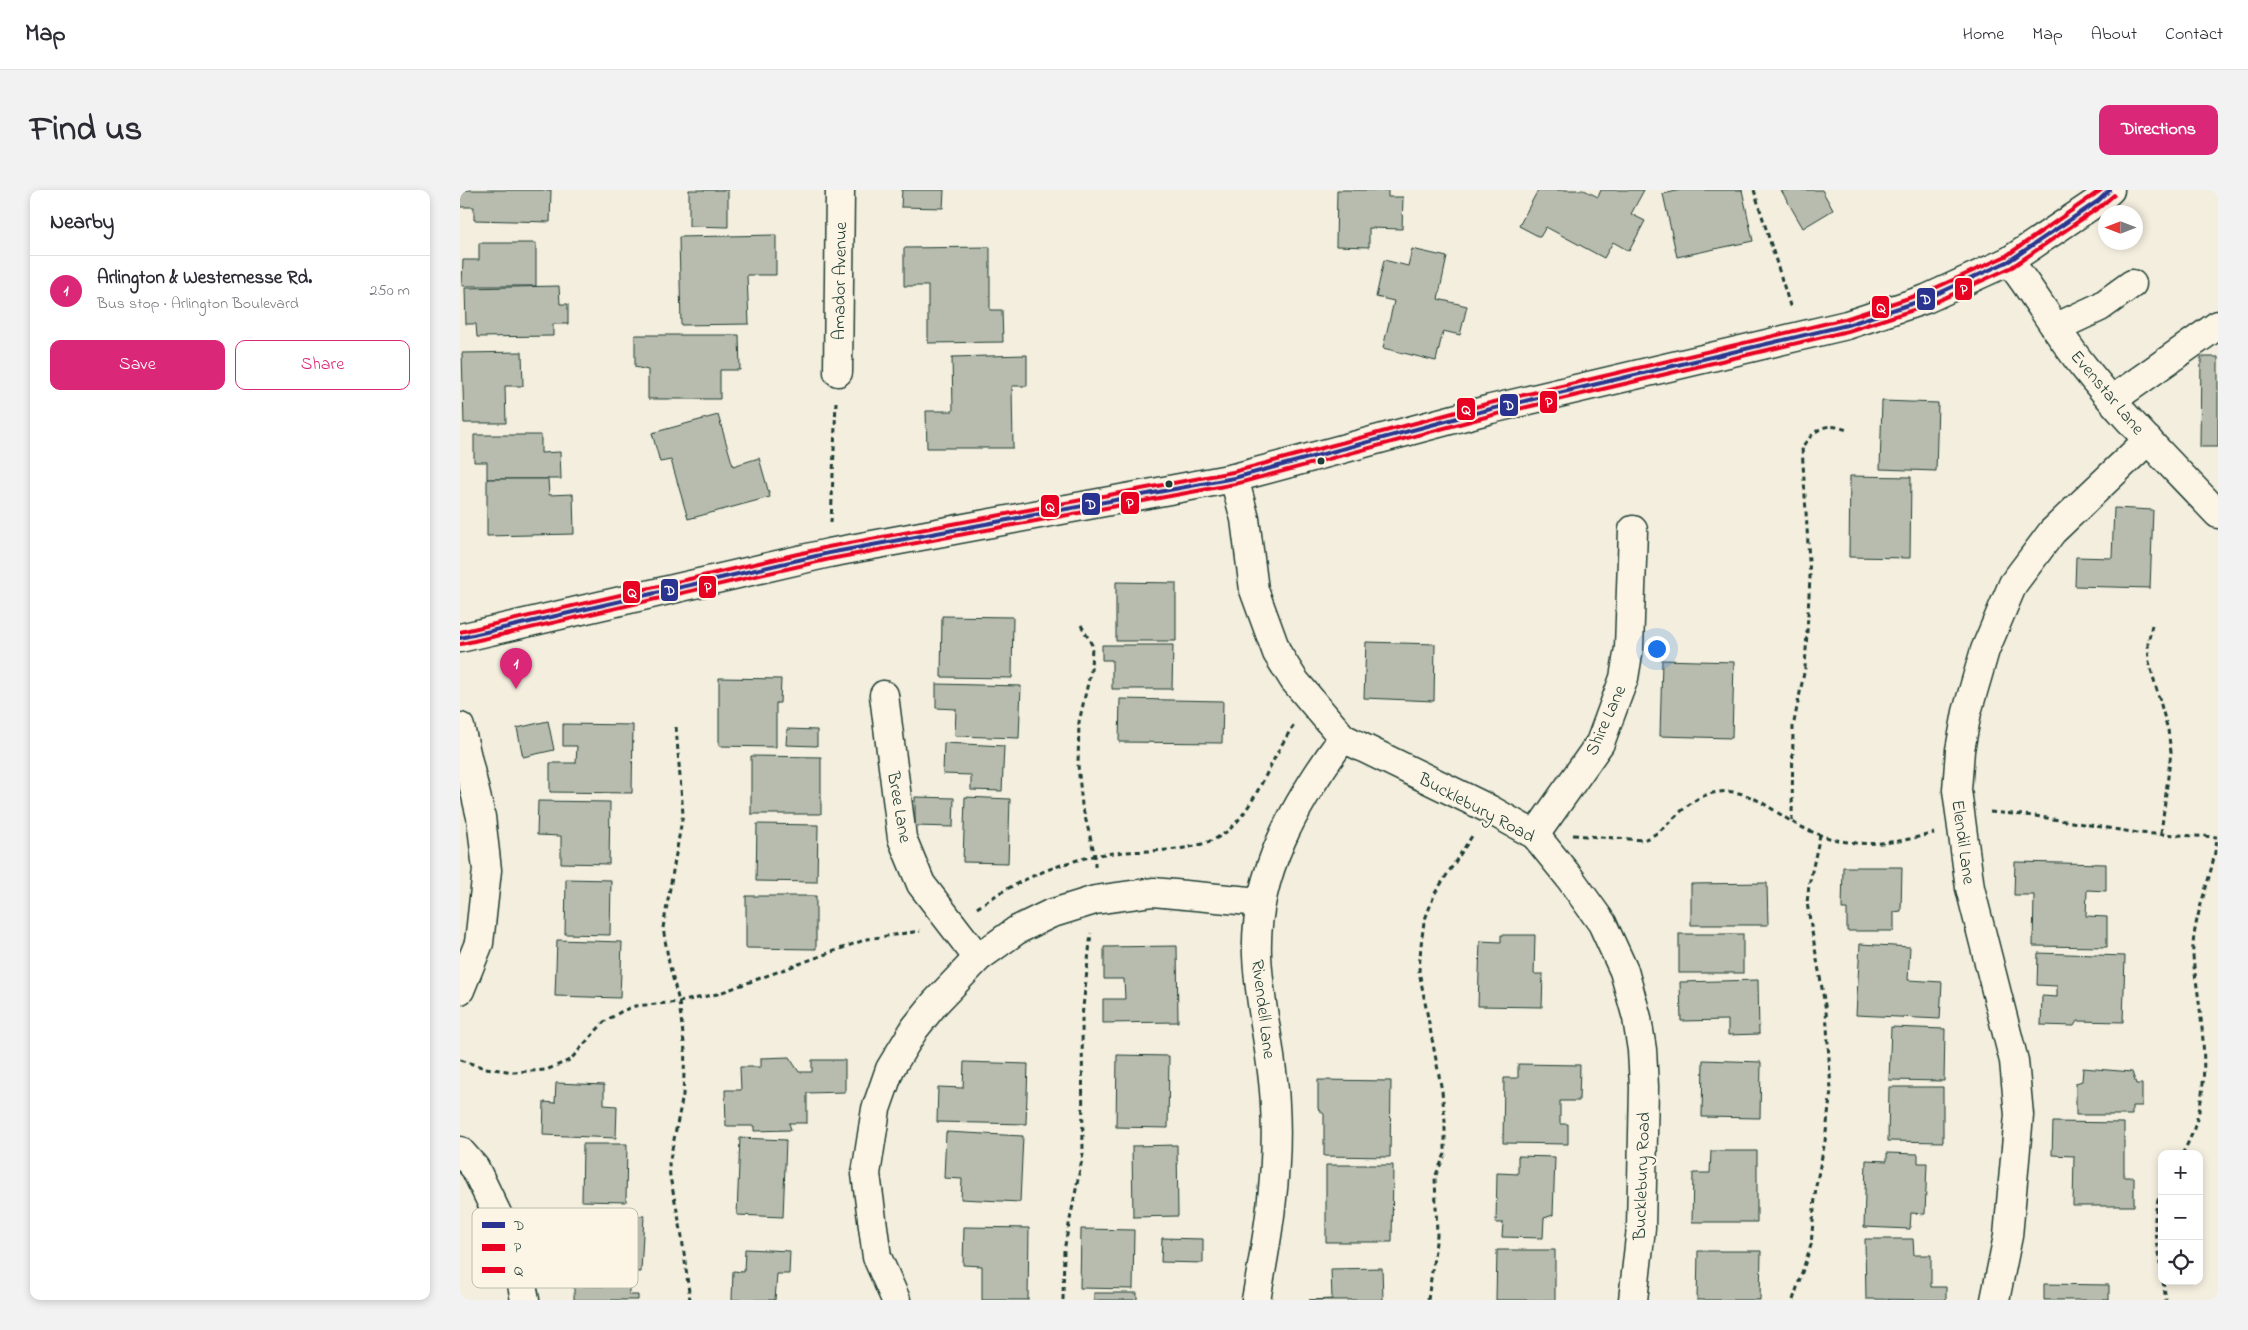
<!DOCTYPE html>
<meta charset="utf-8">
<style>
body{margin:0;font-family:"Indie Flower",sans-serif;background:#f2f2f3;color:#2b2b33}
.controls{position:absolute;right:15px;bottom:15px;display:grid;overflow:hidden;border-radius:10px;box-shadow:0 2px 8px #0003}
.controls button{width:45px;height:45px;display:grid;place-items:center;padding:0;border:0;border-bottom:1px solid #e1e1e2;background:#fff;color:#2b2b33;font:25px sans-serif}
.compass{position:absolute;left:1638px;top:15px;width:45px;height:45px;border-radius:50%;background:#fff;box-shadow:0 2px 8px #0003;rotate:270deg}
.you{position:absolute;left:1196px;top:458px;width:18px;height:18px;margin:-12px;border:4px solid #fff;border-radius:50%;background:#1a73e8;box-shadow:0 0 0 8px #1a73e833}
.badge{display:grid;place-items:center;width:32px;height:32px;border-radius:50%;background:#db2777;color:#fff;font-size:16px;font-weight:700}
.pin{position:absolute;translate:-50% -41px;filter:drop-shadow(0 1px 2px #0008)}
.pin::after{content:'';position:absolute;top:26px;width:18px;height:15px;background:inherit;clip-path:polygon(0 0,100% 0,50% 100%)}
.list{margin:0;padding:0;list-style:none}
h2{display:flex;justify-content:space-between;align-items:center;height:65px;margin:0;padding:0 20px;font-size:21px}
h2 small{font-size:16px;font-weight:400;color:#7c7c81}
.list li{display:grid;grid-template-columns:32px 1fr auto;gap:15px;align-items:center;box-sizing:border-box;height:70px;padding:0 20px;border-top:1px solid #e1e1e2}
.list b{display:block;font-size:19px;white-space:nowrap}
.list p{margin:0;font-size:16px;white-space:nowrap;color:#7c7c81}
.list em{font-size:16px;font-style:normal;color:#7c7c81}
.actions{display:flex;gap:10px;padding:15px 20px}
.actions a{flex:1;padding:11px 0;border:1px solid #db2777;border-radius:10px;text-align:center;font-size:18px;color:#db2777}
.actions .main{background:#db2777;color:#fff}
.icon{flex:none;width:28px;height:28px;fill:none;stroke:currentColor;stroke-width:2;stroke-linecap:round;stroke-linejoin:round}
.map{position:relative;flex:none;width:1758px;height:1110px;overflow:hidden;border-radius:10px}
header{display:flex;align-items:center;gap:30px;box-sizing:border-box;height:70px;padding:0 25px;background:#fff;border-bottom:1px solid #e1e1e2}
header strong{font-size:24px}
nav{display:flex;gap:28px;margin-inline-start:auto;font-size:18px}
.intro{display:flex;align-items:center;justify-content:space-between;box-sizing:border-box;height:120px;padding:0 30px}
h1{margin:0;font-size:35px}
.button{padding:12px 22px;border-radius:10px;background:#db2777;color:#fff;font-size:18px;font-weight:700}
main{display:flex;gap:30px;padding:0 30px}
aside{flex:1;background:#fff;border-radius:10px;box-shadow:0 2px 8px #0003}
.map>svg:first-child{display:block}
.building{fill:#b8bcae;stroke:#1f3d34}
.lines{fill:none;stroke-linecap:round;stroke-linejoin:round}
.minor-casing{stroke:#1f3d34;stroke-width:31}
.path{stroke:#1f3d34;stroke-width:3;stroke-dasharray:5 4;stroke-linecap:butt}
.minor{stroke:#fcf5e5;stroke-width:28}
.bus-1-casing{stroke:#fcf5e5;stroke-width:8}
.bus-2-casing{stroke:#fcf5e5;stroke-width:8}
.bus-3-casing{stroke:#fcf5e5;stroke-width:8}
.bus-1{stroke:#2a3490;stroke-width:4}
.bus-2{stroke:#e80022;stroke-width:4}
.bus-3{stroke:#e80022;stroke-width:4}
.bus-dot{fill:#1f3d34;stroke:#fcf5e5;stroke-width:2}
.labels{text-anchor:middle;stroke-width:4.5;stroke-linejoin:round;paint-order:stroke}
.street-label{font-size:18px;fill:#1f3d34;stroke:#fcf5e5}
.key{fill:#fcf5e5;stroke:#babeb0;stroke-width:1}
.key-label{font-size:14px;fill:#1f3d34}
.line-badge{stroke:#fcf5e5;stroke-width:2}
.badge-label{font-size:14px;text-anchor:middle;font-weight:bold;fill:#fff}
</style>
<header>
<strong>Map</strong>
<nav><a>Home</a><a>Map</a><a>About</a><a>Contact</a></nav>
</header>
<div class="intro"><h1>Find us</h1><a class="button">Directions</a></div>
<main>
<aside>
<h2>Nearby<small></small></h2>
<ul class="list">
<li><span class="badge">1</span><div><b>Arlington &amp; Westernesse Rd.</b><p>Bus stop · Arlington Boulevard</p></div><em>250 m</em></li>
</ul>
<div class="actions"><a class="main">Save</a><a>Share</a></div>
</aside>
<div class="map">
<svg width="1758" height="1110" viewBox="0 0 1758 1110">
<rect width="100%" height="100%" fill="#f3eede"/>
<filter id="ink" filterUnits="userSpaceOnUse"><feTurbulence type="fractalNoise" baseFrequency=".02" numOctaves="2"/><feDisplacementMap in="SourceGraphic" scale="10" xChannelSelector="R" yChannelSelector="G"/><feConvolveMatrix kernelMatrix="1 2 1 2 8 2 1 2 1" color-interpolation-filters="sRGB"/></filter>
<g filter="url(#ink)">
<g class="building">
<path d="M0 0H91L90 32 14 30V17H0Z"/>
<path d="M229 0H268V37L229 36Z"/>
<path d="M442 0H484L483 18 441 17Z"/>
<path d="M877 0H928V7H943L942 39 909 38V57L876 56Z"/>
<path d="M1078 0H1124L1138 7 1141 0H1184L1171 24 1185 31 1169 61 1153 52 1144 68 1086 37 1080 47 1059 36Z"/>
<path d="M1221 0H1282L1293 51 1217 67 1203 4Z"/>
<path d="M1321 0H1362L1373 20 1343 38Z"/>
<path d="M316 45V85H287L289 134 221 135 219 47Z"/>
<path d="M19 53H76V96H2L3 70H19Z"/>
<path d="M530 57V120H542L543 152 468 153V96H444V58Z"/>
<path d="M952 59 987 67 978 109 1007 116 1000 145 983 141 976 171 923 158 934 111 916 107 924 70 948 76Z"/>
<path d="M99 96 100 114H108V134H93V146L17 147 16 134H6L5 98Z"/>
<path d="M175 145H279L280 180H260V209H188V180L175 177Z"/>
<path d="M62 162 63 196H45L46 233H4L2 163Z"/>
<path d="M567 165V196H552L553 258H467L466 221H493L492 167Z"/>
<path d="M1741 167H1758V257H1740Z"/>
<path d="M1422 211 1478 213 1476 281 1420 279Z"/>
<path d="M258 225 273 276 299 268 310 307 228 329 211 270 200 272 192 243Z"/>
<path d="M14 245H81V263L100 262 101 289H27V272H14Z"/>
<path d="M1390 286 1451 287 1450 368 1389 367Z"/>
<path d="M27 289H88L89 305 113 304 114 344 27 346Z"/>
<path d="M1654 318 1693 320 1690 398 1615 396 1616 367 1652 368Z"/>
<path d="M656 392 716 393V451H656Z"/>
<path d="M482 426 553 427 552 488 481 487Z"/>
<path d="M906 452 975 454 974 511 904 508Z"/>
<path d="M642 455H713L712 499H652V470H642Z"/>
<path d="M1202 470 1274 472 1272 548 1200 546Z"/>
<path d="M259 488 321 489 320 513H316V557L259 556Z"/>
<path d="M476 494 561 496 559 548 495 546 496 519 476 518Z"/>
<path d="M660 509 763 511 762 553 659 552Z"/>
<path d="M88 531 94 560 63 567 57 538Z"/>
<path d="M103 534 173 535 172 603 90 602V573H116L117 556H103Z"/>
<path d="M327 539 357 540V556L326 555Z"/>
<path d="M484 553 544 556 542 601 511 600V585L483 584Z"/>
<path d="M291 566 361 567V624H291Z"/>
<path d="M455 607 494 608 493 637 455 636Z"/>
<path d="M505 607 550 609 548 673 503 672Z"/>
<path d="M78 611 150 612 149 674 101 673V646L77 645Z"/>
<path d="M297 634 358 635 357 692 296 691Z"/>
<path d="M1555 672 1646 674V701L1627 700 1626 726 1647 727V757L1573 756 1574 705H1554Z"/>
<path d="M1383 677H1442L1441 721 1434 722V741H1387V719H1382Z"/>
<path d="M106 689 151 690 150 745 105 744Z"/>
<path d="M1307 693 1308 735H1231V694Z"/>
<path d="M286 706H356V759L286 758Z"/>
<rect x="1219" y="744" width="64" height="39"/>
<path d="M1041 745H1075L1074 784H1083L1082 817 1018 816 1020 751 1041 752Z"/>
<path d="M97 750 162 752 160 808 95 806Z"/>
<path d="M1400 754 1450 757 1448 790 1482 792 1480 829 1396 825Z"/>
<path d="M717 756 718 832 643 833V809H665L664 789H644V757Z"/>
<path d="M1578 763 1665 766 1663 832 1617 831 1614 836 1581 835 1582 806 1597 807V796L1577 795Z"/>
<path d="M1298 790 1299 844 1268 845V830L1221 831 1220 792Z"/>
<path d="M1431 837 1485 839 1484 891 1429 890Z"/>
<path d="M657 865 709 866 708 938 656 937Z"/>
<path d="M329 867 339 882H352V870H385V902L347 903V933H329L331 940 294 941V936H266L265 900H281L280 877H301V868Z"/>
<path d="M1243 870 1301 872 1300 928 1242 927Z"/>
<path d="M504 872 568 874 566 934 477 932 478 897 503 898Z"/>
<path d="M1058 874 1120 875 1119 911H1100V934H1108V954L1043 953 1044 888H1058Z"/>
<path d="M1623 878 1672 882 1676 894H1682V916H1672V925H1616V893L1622 891Z"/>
<path d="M858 890 931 891 930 967 864 966V924L858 919Z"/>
<path d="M96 893 144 895V915L157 916 156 948 83 945 84 912 95 913Z"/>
<path d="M1429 897H1483V952L1428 951Z"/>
<path d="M1593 932 1664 933V987H1674V1016H1613L1614 966 1592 965Z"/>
<path d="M486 942 563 946 560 1012 501 1009 502 989 484 988Z"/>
<path d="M280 948 326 950 323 1027 277 1025Z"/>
<path d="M123 954H167L166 1012 122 1011Z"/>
<path d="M717 955 718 1026 673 1027 672 956Z"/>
<path d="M1251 961H1297V1032H1232L1233 983H1250Z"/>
<path d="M1427 963 1458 964V973H1467L1465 1024 1451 1023 1450 1039 1404 1037 1406 970 1427 971Z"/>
<path d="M1058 966 1095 967 1093 1025 1084 1028 1083 1048 1042 1047 1043 1033H1036L1037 983 1058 984Z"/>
<path d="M866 975H933L932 1052H866Z"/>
<path d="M148 1024 184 1026 181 1082 157 1081V1089L130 1088 132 1046 147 1047Z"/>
<path d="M504 1037 569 1038 568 1110H522V1076L503 1075Z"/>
<path d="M621 1039 674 1040 673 1099 620 1098Z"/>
<path d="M702 1048 743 1049V1073L701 1072Z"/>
<path d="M1405 1049H1453L1454 1065H1471V1097H1486V1110L1406 1109Z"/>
<path d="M285 1059 330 1061 329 1084H317L315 1110H272L273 1081 284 1082Z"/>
<path d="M1037 1060H1095V1110H1036Z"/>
<path d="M1238 1061H1301L1300 1110H1237Z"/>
<path d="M922 1078 923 1110H849L872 1109 871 1079Z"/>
<path d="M1584 1094 1649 1095V1110H1584Z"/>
<path d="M114 1096 169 1097V1105H178V1110H114Z"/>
<rect x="634" y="1103" width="43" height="7"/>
</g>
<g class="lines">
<g class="minor-casing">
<g id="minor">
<path d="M1549 71C1576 105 1597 144 1624 177 1665 229 1713 276 1758 324"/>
<path d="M1597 137 1640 117 1672 94"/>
<path d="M378 182 380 0"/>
<path d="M1652 210 1758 135"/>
<path d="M774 288 785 329 794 400 817 463 834 490 883 548 1029 619 1075 645 1109 687 1142 733 1164 781 1177 828 1182 860 1184 897 1181 1038 1173 1110"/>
<path d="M0 448 369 363 774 288 1031 219 1387 135 1466 109 1549 71 1638 11 1650 0"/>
<path d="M424 505 442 648 461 694 518 768"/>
<path d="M0 537 21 627 27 680 19 753 0 800"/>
<path d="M1075 645 1140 553 1164 488 1169 458 1173 340"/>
<path d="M0 961 15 978 56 1063 65 1110"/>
<path d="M436 1110 417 1067 406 984 416 919 430 879 455 838 475 813 518 768 557 740 590 724 635 710 693 702 800 712"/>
<path d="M796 1110C808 1045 819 982 815 915 813 865 799 815 797 765 794 684 836 612 883 548"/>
<path d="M1535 1110 1548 1046 1559 925 1554 871 1510 698 1497 600 1500 560 1507 522 1525 460 1553 394 1592 342 1688 250"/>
</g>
</g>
<g class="path">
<path d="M1294 0 1331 119"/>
<path d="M371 333 376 212"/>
<path d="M621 435 632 455 631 480 619 532 618 575 622 615 635 666V682"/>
<path d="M1692 435 1688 453 1689 472 1708 540 1711 562 1701 644"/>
<path d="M216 537 223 624 203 738 209 773 219 812 225 861 223 905 209 974 210 987 221 1040 230 1110"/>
<path d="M1530 622 1575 626 1678 643 1757 647"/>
<path d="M1332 631 1333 537 1345 478 1350 387 1342 257C1356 238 1366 231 1389 241"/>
<path d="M1113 645 1183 650C1212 640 1223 606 1259 602 1288 598 1310 619 1334 633 1382 660 1423 657 1474 643"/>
<path d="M517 718C552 693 592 675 634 666 679 656 741 670 774 635 800 607 812 565 835 534"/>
<path d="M0 870 25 878 55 882 86 880 110 870 144 832 162 821 175 816 219 812 257 804 407 749 460 741"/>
<path d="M1722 964C1751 916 1745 857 1738 804 1736 788 1732 770 1733 755 1736 717 1754 684 1757 647"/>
<path d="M1702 1000C1689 1027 1697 1056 1702 1084"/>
<path d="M1703 1091 1706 1110"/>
<path d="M603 1110 604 1060 623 964 622 827 631 743"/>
<path d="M968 1110 977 1045 975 987 985 964V931L982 901 959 781 961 755 964 732 975 703 1014 643"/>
<path d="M1333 1110 1351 1055 1356 996 1365 951 1371 900 1366 821 1347 713 1349 695 1360 645"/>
</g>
<use href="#minor" class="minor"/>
<g class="bus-1-casing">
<path id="bus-1" d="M0 448 369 363 774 288 1031 219 1387 135 1466 109 1549 71 1638 11 1650 0"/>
</g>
<g class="bus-2-casing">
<path id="bus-2" d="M1 454 370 369 775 294 1033 225 1388 141 1469 115 1552 77 1641 16 1654 5"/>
</g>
<g class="bus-3-casing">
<path id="bus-3" d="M0 442 368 357 773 282 1030 213 1385 129 1464 103 1546 66 1641 0"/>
</g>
<use href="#bus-1" class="bus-1"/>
<use href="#bus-2" class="bus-2"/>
<use href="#bus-3" class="bus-3"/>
</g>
</g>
<g class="bus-dot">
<circle cx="861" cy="271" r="4.5"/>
<circle cx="709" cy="294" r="4.5"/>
</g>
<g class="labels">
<g class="street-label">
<text transform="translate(379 91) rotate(-89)" y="6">Amador Avenue</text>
<text transform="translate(1648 202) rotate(50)" y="6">Evenstar Lane</text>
<text transform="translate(1145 530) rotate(-66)" y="6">Shire Lane</text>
<text transform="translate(440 617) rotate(80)" y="6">Bree Lane</text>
<text transform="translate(1017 617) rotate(28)" y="6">Bucklebury Road</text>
<text transform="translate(1504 652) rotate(82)" y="6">Elendil Lane</text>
<text transform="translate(804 819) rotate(83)" y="6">Rivendell Lane</text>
<text transform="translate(1181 986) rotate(-88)" y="6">Bucklebury Road</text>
</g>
</g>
<rect x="12" y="1018" width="166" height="80" rx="8" class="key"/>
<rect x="22" y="1032" width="23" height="6" fill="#2a3490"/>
<rect x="22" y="1054" width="23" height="7" fill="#e80022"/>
<rect x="22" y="1077" width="23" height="6" fill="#e80022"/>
<g class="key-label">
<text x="54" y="1040">D</text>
<text x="54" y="1062">P</text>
<text x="54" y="1085">Q</text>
</g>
<g class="line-badge">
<rect x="1494" y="87" width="19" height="24" rx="5" fill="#e80022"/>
<rect x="1456" y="97" width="20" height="24" rx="5" fill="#2a3490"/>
<rect x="1411" y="105" width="19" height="24" rx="5" fill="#e80022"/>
<rect x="1079" y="200" width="19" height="24" rx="5" fill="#e80022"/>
<rect x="1039" y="203" width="20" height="24" rx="5" fill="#2a3490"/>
<rect x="996" y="207" width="20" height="24" rx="5" fill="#e80022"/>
<rect x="660" y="301" width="20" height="24" rx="5" fill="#e80022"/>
<rect x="621" y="302" width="20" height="24" rx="5" fill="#2a3490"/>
<rect x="580" y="304" width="20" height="24" rx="5" fill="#e80022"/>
<rect x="238" y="385" width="19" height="24" rx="5" fill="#e80022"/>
<rect x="200" y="388" width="19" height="24" rx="5" fill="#2a3490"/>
<rect x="162" y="390" width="19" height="24" rx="5" fill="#e80022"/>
</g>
<g class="badge-label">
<text x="1504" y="104">P</text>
<text x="1466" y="114">D</text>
<text x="1421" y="122">Q</text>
<text x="1089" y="217">P</text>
<text x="1049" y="220">D</text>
<text x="1006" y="224">Q</text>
<text x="670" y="318">P</text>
<text x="631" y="319">D</text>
<text x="590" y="321">Q</text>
<text x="248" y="402">P</text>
<text x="210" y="405">D</text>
<text x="172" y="407">Q</text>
</g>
</svg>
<div class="controls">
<button>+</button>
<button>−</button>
<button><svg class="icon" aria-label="locate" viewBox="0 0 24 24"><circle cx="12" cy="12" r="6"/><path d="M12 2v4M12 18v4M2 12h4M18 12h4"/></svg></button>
</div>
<svg class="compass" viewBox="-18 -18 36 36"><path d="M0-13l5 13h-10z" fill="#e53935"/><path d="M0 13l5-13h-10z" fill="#7c7c81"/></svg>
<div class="you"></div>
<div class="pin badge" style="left:56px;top:499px">1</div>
</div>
</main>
